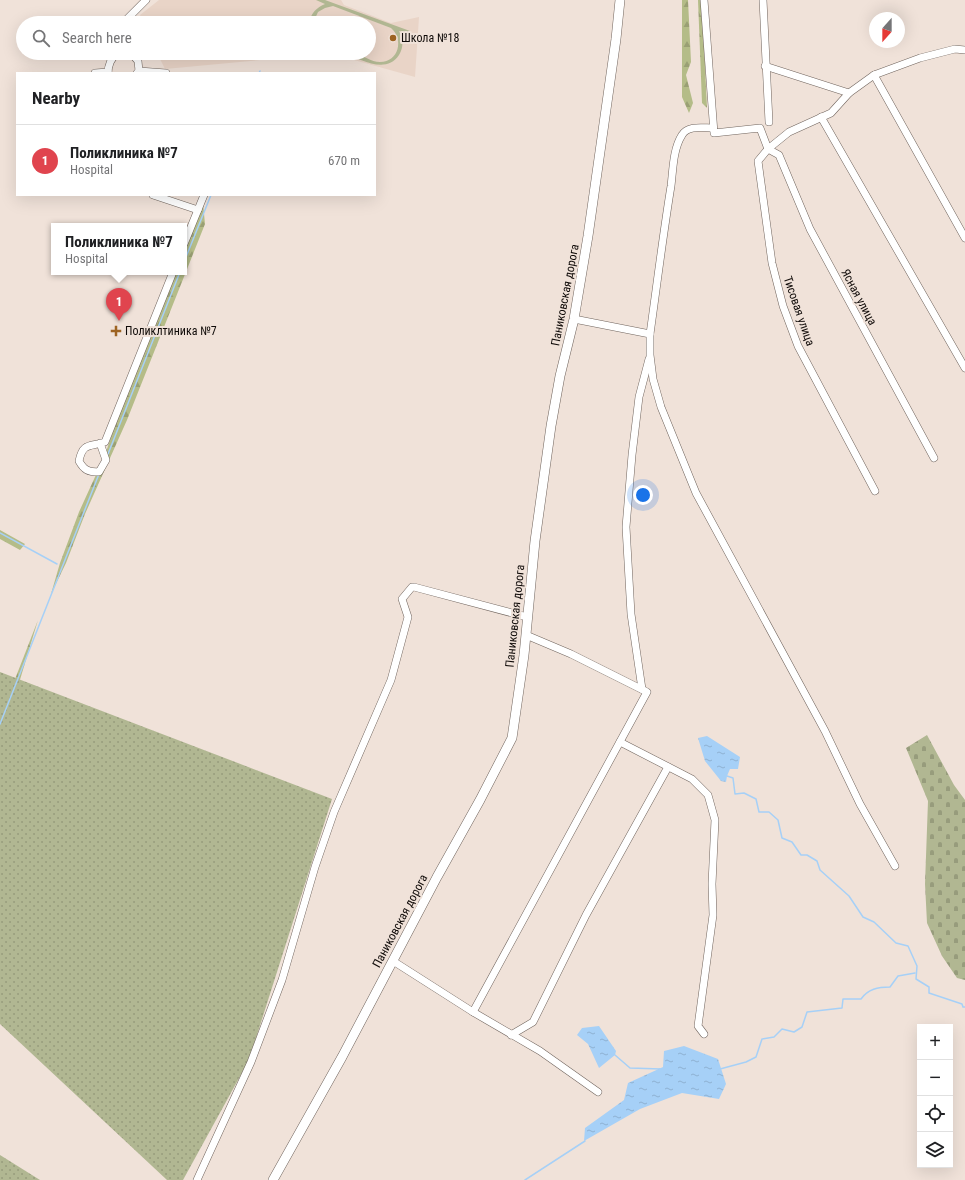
<!DOCTYPE html>
<meta charset="utf-8">
<style>
body{margin:0;font-family:"Roboto Condensed",sans-serif;background:#f2f2f2;color:#202124}
.controls{position:absolute;right:12px;bottom:12px;display:grid;overflow:hidden;border-radius:0px;box-shadow:0 4px 16px #0002}
.controls button{width:36px;height:36px;display:grid;place-items:center;padding:0;border:0;border-bottom:1px solid #e0e0e0;background:#fff;color:#202124;font:20px sans-serif}
.compass{position:absolute;left:869px;top:12px;width:36px;height:36px;border-radius:50%;background:#fff;box-shadow:0 4px 16px #0002;rotate:201deg}
.you{position:absolute;left:643px;top:495px;width:14px;height:14px;margin:-10px;border:3px solid #fff;border-radius:50%;background:#1a73e8;box-shadow:0 0 0 6px #1a73e833}
.badge{display:grid;place-items:center;width:26px;height:26px;border-radius:50%;background:#9d6322;color:#fff;font-size:13px;font-weight:700}
.pin{position:absolute;translate:-50% -33px;filter:drop-shadow(0 1px 2px #0008)}
.pin::after{content:'';position:absolute;top:21px;width:14px;height:12px;background:inherit;clip-path:polygon(0 0,100% 0,50% 100%)}
.popup{position:absolute;left:51px;top:223px;width:136px;height:52px;box-sizing:border-box;display:grid;place-content:center;border-radius:0px;background:#fff;filter:drop-shadow(0 1px 3px #0005);font-size:13px;white-space:nowrap;color:#757577}
.popup b{font-size:15px;color:#202124}
.popup::after{content:'';position:absolute;left:50%;top:100%;margin-left:-8px;border:8px solid transparent;border-top-color:#fff}
.list{margin:0;padding:0;list-style:none}
h2{display:flex;justify-content:space-between;align-items:center;height:52px;margin:0;padding:0 16px;font-size:17px}
h2 small{font-size:13px;font-weight:400;color:#757577}
.list li{display:grid;grid-template-columns:26px 1fr auto;gap:12px;align-items:center;box-sizing:border-box;height:72px;padding:0 16px;border-top:1px solid #e0e0e0}
.list b{display:block;font-size:15px;white-space:nowrap}
.list p{margin:0;font-size:13px;white-space:nowrap;color:#757577}
.list em{font-size:13px;font-style:normal;color:#757577}
.icon{flex:none;width:22px;height:22px;fill:none;stroke:currentColor;stroke-width:2;stroke-linecap:round;stroke-linejoin:round}
.map{position:relative;flex:none;width:965px;height:1180px;overflow:hidden}
.search{position:absolute;background:#fff;box-shadow:0 4px 16px #0002;left:16px;top:16px;width:360px;height:44px;display:flex;align-items:center;gap:10px;box-sizing:border-box;padding:0 14px;border-radius:22px;color:#757577;font-size:15px}
.panel{position:absolute;background:#fff;box-shadow:0 4px 16px #0002;left:16px;top:72px;width:360px;height:124px;border-radius:0px}
.map>svg:first-child{display:block}
.built{fill:#e9d4c7}
.grass{fill:#b1b792}
.forest{fill:url(#forest-firs)}
.cemetery{fill:url(#cemetery-stones)}
.garden{fill:url(#garden-dots)}
.water{fill:url(#water-ripples)}
.lines{fill:none;stroke-linecap:round;stroke-linejoin:round}
.stream{stroke:#a6d0f7;stroke-width:1.5}
.street-casing{stroke:#70645d;stroke-width:8}
.secondary-casing{stroke:#70645d;stroke-width:10}
.street{stroke:#fff;stroke-width:7}
.secondary{stroke:#fff;stroke-width:9}
.poi-dot{fill:#9d6322;stroke:#f0e2d9;stroke-width:1.5}
.labels{text-anchor:middle;stroke-width:4;stroke-linejoin:round;paint-order:stroke}
.poi-label{font-size:12px;fill:#0f0a08;stroke:#f0e2d9;text-anchor:start}
.street-label{font-size:12px;fill:#0f0a08;stroke:#f0e2d9}
</style>
<div class="map">
<svg width="965" height="1180" viewBox="0 0 965 1180">
<defs>
<pattern id="forest-firs" width="22" height="20" patternUnits="userSpaceOnUse"><rect width="22" height="20" fill="#b4bc88"/><path d="M5 1l3.5 6h-7zM16 11l3.5 6h-7z" fill="#9aa074"/></pattern>
<pattern id="cemetery-stones" width="16" height="16" patternUnits="userSpaceOnUse"><rect width="16" height="16" fill="#b1b792"/><path d="M2 7V4a2 2 0 0 1 4 0v3zM10 15v-3a2 2 0 0 1 4 0v3z" fill="#979c7c"/></pattern>
<pattern id="garden-dots" width="8" height="8" patternUnits="userSpaceOnUse"><rect width="8" height="8" fill="#b1b792"/><path d="M2 2h.1M6 6h.1" fill="none" stroke="#979c7c" stroke-width="1.8" stroke-linecap="round"/></pattern>
<pattern id="water-ripples" width="26" height="14" patternUnits="userSpaceOnUse"><rect width="26" height="14" fill="#a6d0f7"/><path d="M2 4q2-2 4 0t4 0M15 11q2-2 4 0t4 0" fill="none" stroke="#8eb1d2"/></pattern>
</defs>
<rect width="100%" height="100%" fill="#f0e2d9"/>
<g class="built">
<path d="M159 0H341L344 5 391 23 419 17 415 77 329 53H369V23H144L140 15Z"/>
<path d="M157 53H273L271 59 165 69Z"/>
</g>
<path class="grass" d="M316 0H325L410 31 409 34 399 31C403 39 404 47 399 55 386 75 360 59 344 53 347 53 351 52 354 53 363 55 371 62 380 62 399 62 404 39 391 28L333 6 325 8 318 12 313 23H309C311 13 316 8 325 4Z"/>
<g class="forest">
<path d="M682 0H688L691 62 686 75 693 103 689 113 682 97Z"/>
<path d="M698 0H702L707 108 702 103Z"/>
<path d="M203 203 205 224 127 420 85 514 66 563 51 594 60 563 79 512 105 455 122 404 175 272H184V250Z"/>
<path d="M0 530 25 544 20 550 0 539Z"/>
<path d="M38 620 19 683 3 710Z"/>
</g>
<path class="cemetery" d="M927 735 954 785 965 800V980L957 978 942 956 927 923 925 884 928 801 906 748Z"/>
<g class="garden">
<path d="M0 672 332 799 249 1060 183 1180H167L0 1024Z"/>
<path d="M0 1155 40 1180H0Z"/>
</g>
<g class="water">
<path d="M707 736 740 757 738 769H730L727 776 726 782 721 781 705 761 698 738Z"/>
<path d="M599 1026 616 1051 615 1055 599 1068 588 1044 577 1035 582 1028Z"/>
<path d="M684 1046 718 1059 726 1084 719 1099 682 1093 640 1109 584 1141 585 1128 624 1100 628 1083 663 1067 664 1051Z"/>
</g>
<g class="lines">
<g class="stream">
<path d="M259 73 260 71"/>
<path d="M184 262 211 195"/>
<path d="M108 454 180 272"/>
<path d="M0 533 57 564"/>
<path d="M0 724 99 474"/>
<path d="M727 776 733 778 735 794 744 793 756 799 759 812H769L778 820 782 838 792 842 801 855H807L817 861 820 870 849 896 863 917 874 922 896 943 908 946 917 966 916 979 929 987V993L962 1004 963 1007H965"/>
<path d="M615 1055 630 1068 661 1069"/>
<path d="M720 1069 746 1062 756 1057 762 1039 774 1037 782 1029 794 1032 802 1027 807 1012 842 1008 843 999H861C868 989 878 987 890 987L898 976 915 973"/>
<path d="M525 1180 585 1141"/>
</g>
<g class="street-casing">
<g id="street">
<path d="M704 0 714 133 760 128 768 149 789 132 831 113 849 93"/>
<path d="M763 0 769 122"/>
<path d="M126 23V20L146 0"/>
<path d="M131 53 138 61 139 71 137 73"/>
<path d="M765 66 849 93 874 75 920 58 955 49 965 50"/>
<path d="M139 71 166 73"/>
<path d="M95 73 108 72"/>
<path d="M108 73C108 66 111 57 118 53"/>
<path d="M874 75 965 238"/>
<path d="M821 117 965 368"/>
<path d="M153 195 198 210"/>
<path d="M184 244 204 195"/>
<path d="M574 319 650 334V355L653 379 661 407 696 493 825 731 860 804 895 866"/>
<path d="M650 334C657 284 663 235 671 186 673 170 673 149 682 135 688 125 703 128 713 128"/>
<path d="M100 443 106 460 99 472C88 472 84 470 79 461 83 442 90 447 105 442L173 272"/>
<path d="M875 491 798 346 783 306 772 263 758 161 768 149 779 155 810 229 934 458"/>
<path d="M642 689 631 614 626 527 632 455 639 397 649 359"/>
<path d="M620 742 692 779 708 795 715 820 712 884 713 915 698 1026 704 1034"/>
<path d="M393 961 473 1012 540 1051 598 1092"/>
<path d="M473 1012 647 692 571 654 526 635"/>
<path d="M511 1035 533 1022 586 915 668 767"/>
<path d="M197 1180 251 1062 282 980 315 867 334 812 391 680 408 617 402 599 412 587H414L527 617"/>
</g>
</g>
<g class="secondary-casing">
<path id="secondary" d="M273 1180 342 1057 437 877 480 800 512 738 524 655 535 541 551 426 560 376 574 319 588 236 616 39 620 0"/>
</g>
<use href="#street" class="street"/>
<use href="#secondary" class="secondary"/>
</g>
<g class="poi-dot">
<circle cx="393" cy="38" r="4"/>
<path d="M114 325h4v4h4v4h-4v4h-4v-4h-4v-4h4z"/>
</g>
<g class="labels">
<g class="poi-label">
<text x="401" y="42">Школа №18</text>
<text x="125" y="335">Поликлтиника №7</text>
</g>
<g class="street-label">
<text transform="translate(565 295) rotate(-79)" y="4">Паниковская дорога</text>
<text transform="translate(859 297) rotate(62)" y="4">Ясная улица</text>
<text transform="translate(799 311) rotate(71)" y="4">Тисовая улица</text>
<text transform="translate(515 616) rotate(-84)" y="4">Паниковская дорога</text>
<text transform="translate(400 921) rotate(-62)" y="4">Паниковская дорога</text>
</g>
</g>
</svg>
<div class="controls">
<button>+</button>
<button>−</button>
<button><svg class="icon" aria-label="locate" viewBox="0 0 24 24"><circle cx="12" cy="12" r="6"/><path d="M12 2v4M12 18v4M2 12h4M18 12h4"/></svg></button>
<button><svg class="icon" aria-label="layers" viewBox="0 0 24 24"><path d="M12 4l9 5-9 5-9-5zM3 14l9 5 9-5"/></svg></button>
</div>
<svg class="compass" viewBox="-18 -18 36 36"><path d="M0-13l5 13h-10z" fill="#e53935"/><path d="M0 13l5-13h-10z" fill="#757577"/></svg>
<div class="you"></div>
<div class="pin badge" style="left:119px;top:321px;background:#e0444e">1</div>
<div class="popup"><b>Поликлиника №7</b>Hospital</div>
<div class="search"><svg class="icon" aria-label="search" viewBox="0 0 24 24"><circle cx="10" cy="10" r="6"/><path d="M15 15l6 6"/></svg>Search here</div>
<section class="panel">
<h2>Nearby<small></small></h2>
<ul class="list">
<li><span class="badge" style="background:#e0444e">1</span><div><b>Поликлиника №7</b><p>Hospital</p></div><em>670 m</em></li>
</ul>
</section>
</div>
